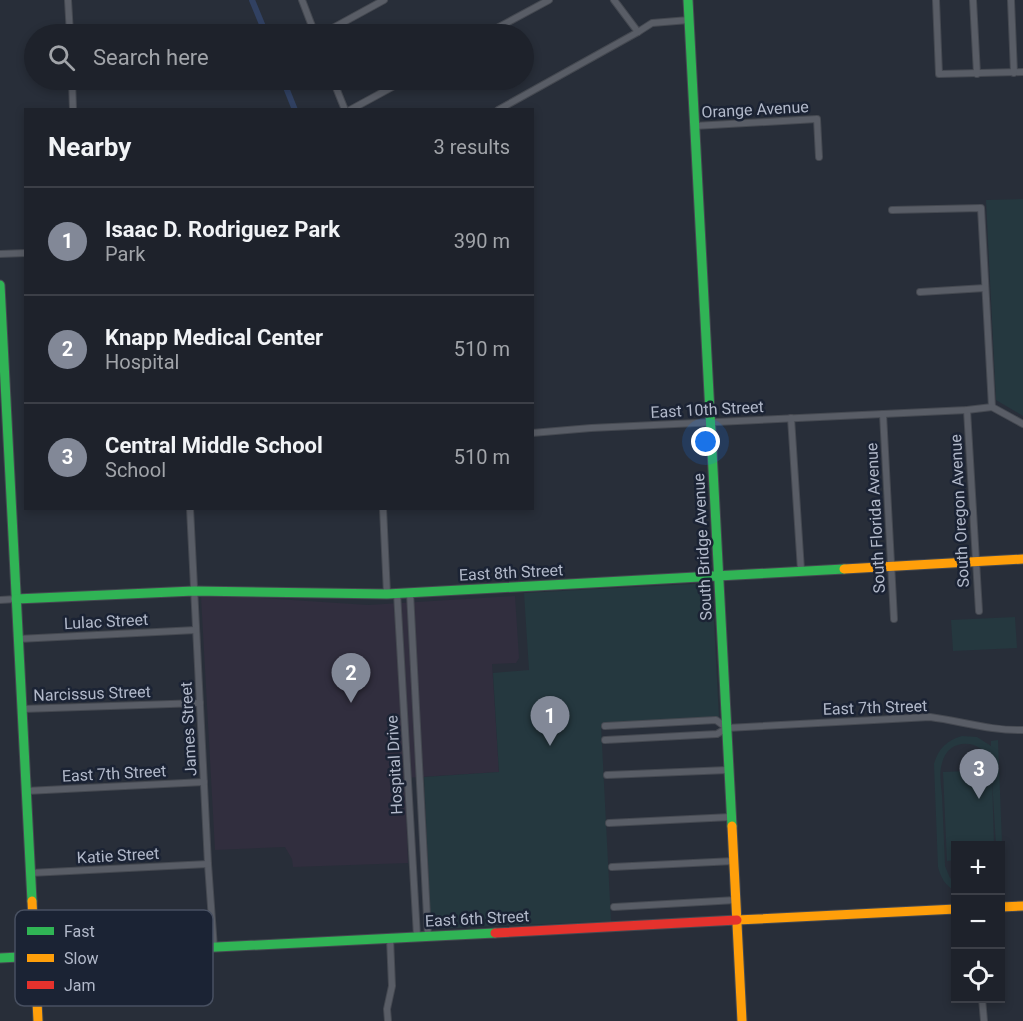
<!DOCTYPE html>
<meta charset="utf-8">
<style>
body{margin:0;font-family:Roboto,sans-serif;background:#262a33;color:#f1f3f6}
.controls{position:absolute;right:18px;bottom:18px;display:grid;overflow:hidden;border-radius:0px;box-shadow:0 3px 9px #0003}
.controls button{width:54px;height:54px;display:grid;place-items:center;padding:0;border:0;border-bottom:2px solid #3c3f47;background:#1e222b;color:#f1f3f6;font:30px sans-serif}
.you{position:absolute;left:706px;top:442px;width:21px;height:21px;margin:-15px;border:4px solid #fff;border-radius:50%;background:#1a73e8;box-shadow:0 0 0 9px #1a73e833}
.badge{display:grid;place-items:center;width:39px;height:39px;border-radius:50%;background:#828897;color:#fff;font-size:20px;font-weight:700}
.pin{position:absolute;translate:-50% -50px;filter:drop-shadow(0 2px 3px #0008)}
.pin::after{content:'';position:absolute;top:32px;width:21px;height:18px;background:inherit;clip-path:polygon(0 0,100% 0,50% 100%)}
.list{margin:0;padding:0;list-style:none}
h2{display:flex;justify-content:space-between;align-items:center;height:78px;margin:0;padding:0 24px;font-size:26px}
h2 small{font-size:20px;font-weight:400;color:#a1a4a9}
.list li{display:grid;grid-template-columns:39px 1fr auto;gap:18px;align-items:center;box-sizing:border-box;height:108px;padding:0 24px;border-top:2px solid #3c3f47}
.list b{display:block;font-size:22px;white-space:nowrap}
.list p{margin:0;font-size:20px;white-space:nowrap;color:#a1a4a9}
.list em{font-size:20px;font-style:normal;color:#a1a4a9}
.icon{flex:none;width:33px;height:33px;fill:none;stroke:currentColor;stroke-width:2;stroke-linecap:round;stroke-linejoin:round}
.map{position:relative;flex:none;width:1023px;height:1021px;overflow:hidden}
.search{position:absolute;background:#1e222b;box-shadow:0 3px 9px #0003;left:24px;top:24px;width:510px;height:66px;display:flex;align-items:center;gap:15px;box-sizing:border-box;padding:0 21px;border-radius:33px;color:#a1a4a9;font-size:22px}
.panel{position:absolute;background:#1e222b;box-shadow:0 3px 9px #0003;left:24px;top:108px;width:510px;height:402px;border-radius:0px}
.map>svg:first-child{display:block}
.medical{fill:#312e3e}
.green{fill:#25383f}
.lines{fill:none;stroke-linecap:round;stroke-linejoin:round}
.canal{stroke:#314162;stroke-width:6}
.street-casing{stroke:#454951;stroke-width:8}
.fast-casing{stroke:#454951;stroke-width:11}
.slow-casing{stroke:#454951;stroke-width:11}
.jam-casing{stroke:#454951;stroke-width:11}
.street{stroke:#595d66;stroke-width:6}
.fast{stroke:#30b455;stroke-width:9}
.slow{stroke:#ff9f0a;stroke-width:9}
.jam{stroke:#e5322d;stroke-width:9}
.labels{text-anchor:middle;stroke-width:5;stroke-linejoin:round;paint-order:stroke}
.street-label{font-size:16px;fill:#b2b9ca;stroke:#1b2334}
.key{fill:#1b2334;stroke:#485061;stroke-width:1.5}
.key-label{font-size:16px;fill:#b2b9ca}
</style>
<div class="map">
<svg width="1023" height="1021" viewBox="0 0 1023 1021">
<rect width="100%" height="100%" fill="#282e39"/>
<path class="medical" d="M230 596 368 605 515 596 519 658 516 663 492 664 499 772 405 778 408 863 293 867 292 859 285 847 215 850 201 597Z"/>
<g class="green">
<path d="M1023 199V416L996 400 986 200Z"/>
<path d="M712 583 719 718 601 725 611 921 433 929 431 925 424 777 499 772 493 673 529 670 524 593Z"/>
<path d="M1015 617 1017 648 953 651 951 620Z"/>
<path d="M962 736 977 737 991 746V741L998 740 1003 869 1001 877 1000 846 996 845 992 779 994 845 956 846 955 860 947 861 943 772 992 770C991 740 949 733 942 763 939 773 941 785 942 795 943 819 944 842 945 866L950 878 955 882V891C945 885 941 878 938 867L934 764C938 749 947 740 962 736Z"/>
</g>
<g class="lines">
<g class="canal">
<path d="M252 0 266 34"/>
<path d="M283 80 295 110"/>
</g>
<g class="street-casing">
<g id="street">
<path d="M68 0 70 34"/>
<path d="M302 0 315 34"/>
<path d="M614 0 638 32"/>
<path d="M936 0 939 74 1023 72"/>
<path d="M973 0 977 74"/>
<path d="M1011 0 1014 73"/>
<path d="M322 34 384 0"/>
<path d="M486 34 549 0"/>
<path d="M72 80 73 110"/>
<path d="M333 80 345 110"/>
<path d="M350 110 405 80"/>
<path d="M498 110 638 32 652 23 689 20"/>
<path d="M694 126 817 119 819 157"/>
<path d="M892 210 981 208 992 407"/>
<path d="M0 254 26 253"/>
<path d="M920 292 985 288"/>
<path d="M967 410 979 611"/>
<path d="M883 414 894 619"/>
<path d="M791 418 801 570"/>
<path d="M532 433 591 428 967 410 992 407 1023 424"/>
<path d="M190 508 208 864 214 948"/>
<path d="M383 508 387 594"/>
<path d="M397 593 417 936"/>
<path d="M410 593 428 936"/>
<path d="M0 600 16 599"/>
<path d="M18 639 196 630"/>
<path d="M22 709 200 703"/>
<path d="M605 726 716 720 727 728"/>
<path d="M605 740 717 734 727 728 930 717C961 721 991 731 1023 730"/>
<path d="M607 775 728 770"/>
<path d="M26 791 204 782"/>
<path d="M609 823 731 817"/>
<path d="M612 867 734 861"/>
<path d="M30 873 208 864"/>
<path d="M614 907 736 900"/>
<path d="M982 998 984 1021"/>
<path d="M388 1021 387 1009 392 986 390 938"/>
</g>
</g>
<g class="fast-casing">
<g id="fast">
<path d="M688 0 732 826"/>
<path d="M0 285 32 901"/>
<path d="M16 599 194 591 387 594 844 569"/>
<path d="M0 958 495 933"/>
</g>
</g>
<g class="slow-casing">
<g id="slow">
<path d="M844 569 1023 559"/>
<path d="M732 826 742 1021"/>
<path d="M32 901 38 1021"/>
<path d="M1000 907 1023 906"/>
<path d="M737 920 956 909"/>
</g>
</g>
<g class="jam-casing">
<path id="jam" d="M495 933 737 920"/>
</g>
<use href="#street" class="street"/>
<use href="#fast" class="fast"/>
<use href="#slow" class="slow"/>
<use href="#jam" class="jam"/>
</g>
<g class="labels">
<g class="street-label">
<text transform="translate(755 109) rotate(-3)" y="6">Orange Avenue</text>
<text transform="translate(707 409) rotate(-3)" y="6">East 10th Street</text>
<text transform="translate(959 511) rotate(-93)" y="6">South Oregon Avenue</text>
<text transform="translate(875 518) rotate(-93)" y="6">South Florida Avenue</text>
<text transform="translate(702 547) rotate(-93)" y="6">South Bridge Avenue</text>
<text transform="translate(511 572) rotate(-3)" y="6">East 8th Street</text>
<text transform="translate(106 621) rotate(-3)" y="6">Lulac Street</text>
<text transform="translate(92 693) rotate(-2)" y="6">Narcissus Street</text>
<text transform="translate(875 707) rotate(-2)" y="6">East 7th Street</text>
<text transform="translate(188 729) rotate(-93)" y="6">James Street</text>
<text transform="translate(394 765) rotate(-93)" y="6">Hospital Drive</text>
<text transform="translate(114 773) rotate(-3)" y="6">East 7th Street</text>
<text transform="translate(118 855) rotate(-3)" y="6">Katie Street</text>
<text transform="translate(477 918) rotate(-3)" y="6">East 6th Street</text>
</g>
</g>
<rect x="15" y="910" width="198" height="96" rx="9" class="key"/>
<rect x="27" y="927" width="27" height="8" fill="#30b455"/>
<rect x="27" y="954" width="27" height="8" fill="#ff9f0a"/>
<rect x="27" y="981" width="27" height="8" fill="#e5322d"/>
<g class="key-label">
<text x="64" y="937">Fast</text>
<text x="64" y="964">Slow</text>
<text x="64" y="991">Jam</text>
</g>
</svg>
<div class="controls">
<button>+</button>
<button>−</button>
<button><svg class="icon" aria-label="locate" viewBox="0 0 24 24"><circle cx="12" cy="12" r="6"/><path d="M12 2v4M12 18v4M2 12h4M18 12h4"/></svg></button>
</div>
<div class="you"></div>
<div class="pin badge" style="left:550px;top:746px">1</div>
<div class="pin badge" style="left:351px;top:703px">2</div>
<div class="pin badge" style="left:979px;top:799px">3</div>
<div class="search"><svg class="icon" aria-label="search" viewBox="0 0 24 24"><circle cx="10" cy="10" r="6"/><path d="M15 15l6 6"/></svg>Search here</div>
<section class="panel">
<h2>Nearby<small>3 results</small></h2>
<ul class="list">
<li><span class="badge">1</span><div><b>Isaac D. Rodriguez Park</b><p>Park</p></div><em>390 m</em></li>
<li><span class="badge">2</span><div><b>Knapp Medical Center</b><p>Hospital</p></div><em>510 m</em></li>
<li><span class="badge">3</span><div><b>Central Middle School</b><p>School</p></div><em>510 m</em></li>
</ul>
</section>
</div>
